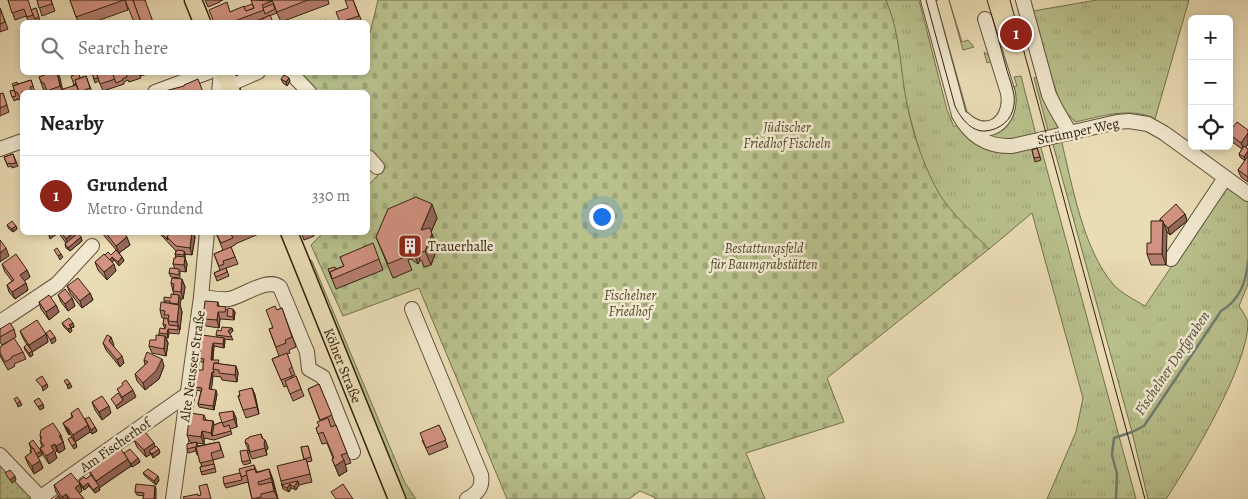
<!DOCTYPE html>
<meta charset="utf-8">
<style>
body{margin:0;font-family:Alegreya,serif;background:#f6f6f6;color:#222}
.controls{position:absolute;right:15px;top:15px;display:grid;overflow:hidden;border-radius:8px;box-shadow:0 2px 8px #0003}
.controls button{width:45px;height:45px;display:grid;place-items:center;padding:0;border:0;border-bottom:1px solid #e0e0e0;background:#fff;color:#222;font:25px sans-serif}
.you{position:absolute;left:601px;top:216px;width:18px;height:18px;margin:-12px;border:4px solid #fff;border-radius:50%;background:#1a73e8;box-shadow:0 0 0 8px #1a73e833}
.badge{display:grid;place-items:center;width:32px;height:32px;border-radius:50%;background:#8f2418;color:#fff;font-size:16px;font-weight:700}
.pin{position:absolute;translate:-50% -50%;border:2px solid #fff;box-shadow:0 1px 5px #0006}
.list{margin:0;padding:0;list-style:none}
h2{display:flex;justify-content:space-between;align-items:center;height:65px;margin:0;padding:0 20px;font-size:21px}
h2 small{font-size:16px;font-weight:400;color:#767676}
.list li{display:grid;grid-template-columns:32px 1fr auto;gap:15px;align-items:center;box-sizing:border-box;height:80px;padding:0 20px;border-top:1px solid #e0e0e0}
.list b{display:block;font-size:19px;white-space:nowrap}
.list p{margin:0;font-size:16px;white-space:nowrap;color:#767676}
.list em{font-size:16px;font-style:normal;color:#767676}
.icon{flex:none;width:28px;height:28px;fill:none;stroke:currentColor;stroke-width:2;stroke-linecap:round;stroke-linejoin:round}
.map{position:relative;flex:none;width:1248px;height:499px;overflow:hidden}
.search{position:absolute;background:#fff;box-shadow:0 2px 8px #0003;left:20px;top:20px;width:350px;height:55px;display:flex;align-items:center;gap:12px;box-sizing:border-box;padding:0 18px;border-radius:8px;color:#767676;font-size:19px}
.panel{position:absolute;background:#fff;box-shadow:0 2px 8px #0003;left:20px;top:90px;width:350px;height:145px;border-radius:8px}
.map>svg:first-child{display:block}
.grass{fill:url(#grass-tufts);stroke:#74704d}
.cemetery{fill:url(#cemetery-stones);stroke:#74704d}
.garden{fill:url(#garden-dots);stroke:#74704d}
.lines{fill:none;stroke-linecap:round;stroke-linejoin:round}
.stream{stroke:#707d73;stroke-width:2.5}
.minor-casing{stroke:#5e5038;stroke-width:16}
.major-casing{stroke:#30210e;stroke-width:19}
.minor{stroke:#f1e8cf;stroke-width:14}
.major{stroke:#eadcb5;stroke-width:16}
.tram{stroke:#30210e;stroke-width:1}
.wall{fill:#b57e70;stroke:#30210e}
.shaded-wall{fill:#94675b;stroke:#30210e}
.building{fill:#d39382;stroke:#30210e}
.labels{text-anchor:middle;stroke-width:5;stroke-linejoin:round;paint-order:stroke}
.park-label{font-size:14px;font-style:italic;fill:#52492e;stroke:#f1e8cf}
.street-label{font-size:14px;fill:#30210e;stroke:#f1e8cf}
.poi-label{font-size:14px;fill:#30210e;stroke:#f1e8cf;text-anchor:start}
.water-label{font-size:15px;font-style:italic;fill:#504f40;stroke:#f1e8cf}
</style>
<div class="map">
<svg width="1248" height="499" viewBox="0 0 1248 499">
<defs>
<pattern id="grass-tufts" width="24" height="20" patternUnits="userSpaceOnUse" patternTransform="scale(1.25)"><rect width="24" height="20" fill="#b8c08c"/><path d="M3 7l-1-3M5 7V3M7 7l1-3M15 17l-1-3M17 17v-4M19 17l1-3" fill="none" stroke="#9ea578"/></pattern>
<pattern id="cemetery-stones" width="16" height="16" patternUnits="userSpaceOnUse" patternTransform="scale(1.25)"><rect width="16" height="16" fill="#b8c08c"/><path d="M2 7V4a2 2 0 0 1 4 0v3zM10 15v-3a2 2 0 0 1 4 0v3z" fill="#9ea578"/></pattern>
<pattern id="garden-dots" width="8" height="8" patternUnits="userSpaceOnUse" patternTransform="scale(1.25)"><rect width="8" height="8" fill="#b8c08c"/><path d="M2 2h.1M6 6h.1" fill="none" stroke="#9ea578" stroke-width="1.8" stroke-linecap="round"/></pattern>
</defs>
<rect width="100%" height="100%" fill="#eadcb5"/>
<filter id="stains"><feTurbulence type="fractalNoise" baseFrequency=".004" numOctaves="4"/><feColorMatrix values="0 0 0 0 .2 0 0 0 0 .09 0 0 0 0 .02 0 0 0 .5 -.17"/></filter>
<radialGradient id="worn" r=".72"><stop offset=".6" stop-color="#630" stop-opacity="0"/><stop offset="1" stop-color="#630" stop-opacity=".3"/></radialGradient>
<g class="grass">
<path d="M877 0H919L947 110 954 127 958 124 970 137 1040 144 1136 499H1047L1076 432 1083 398 1032 213 989 249 959 226 931 192Z"/>
<path d="M932 0H938L936 1 967 112C974 118 979 122 988 121 1013 118 997 76 993 61L987 63 984 52 995 60 1006 99V107L994 123C973 128 966 118 959 100Z"/>
<path d="M949 0 962 42 968 40 974 47 963 50Z"/>
<path d="M1016 0H1020L1059 127 1056 132 1049 134 1034 78 1037 77Z"/>
<path d="M1097 0H1189L1155 119C1130 106 1100 117 1075 122L1061 106 1047 63 1033 11Z"/>
<path d="M1021 76 1036 135 1003 141 980 134C1007 122 1021 121 1013 87L1017 86 1014 77Z"/>
<path d="M1061 139C1072 184 1083 249 1113 284 1121 293 1135 300 1145 306L1226 185 1248 200V284L1239 306C1242 311 1247 317 1248 323 1248 366 1190 463 1166 499H1148L1132 432 1052 141Z"/>
<path d="M303 254 312 261 405 483 416 499H406L403 493Z"/>
</g>
<path class="cemetery" d="M378 0H886C901 34 900 73 908 109 914 138 925 169 940 195 952 214 973 233 989 249L827 378 844 422 746 453 765 499H655L654 497 640 491 629 499H507L419 288 343 316 311 245 323 233 368 232V186L384 168 368 150V92H314L296 73 368 72V34L370 33Z"/>
<path class="garden" d="M0 459 36 495 30 499H0Z"/>
<g class="lines">
<path class="stream" d="M1116 499 1117 474 1112 455 1114 438 1132 432 1144 426 1221 311C1240 300 1246 282 1248 261"/>
<g class="minor-casing">
<g id="minor">
<path d="M928 0 959 115C971 137 988 147 1012 146L1117 122 1129 121 1148 124 1164 133 1248 194"/>
<path d="M1023 0 1049 95 1056 109 1070 133"/>
<path d="M290 72 309 92"/>
<path d="M228 85 258 72"/>
<path d="M155 92 209 72"/>
<path d="M219 92 221 72"/>
<path d="M964 119C987 141 1013 122 1008 93L985 19"/>
<path d="M0 149 22 141"/>
<path d="M368 157 377 167"/>
<path d="M1171 259 1225 178"/>
<path d="M201 297C210 298 220 300 229 299 244 296 267 277 280 287L307 352 309 369 323 377 353 452"/>
<path d="M412 309 481 475C483 487 478 493 467 499"/>
<path d="M0 322 57 284 92 246"/>
<path d="M0 455 42 499"/>
<path d="M38 499 189 393"/>
<path d="M173 499 201 297 207 232"/>
</g>
</g>
<g class="major-casing">
<g id="major">
<path d="M193 0 202 22"/>
<path d="M223 72 232 92"/>
<path id="s1" d="M289 232 397 499"/>
</g>
</g>
<use href="#minor" class="minor"/>
<use href="#major" class="major"/>
<g class="tram">
<path d="M926 0 955 106C960 117 971 132 985 131 1000 130 1012 120 1014 105 1016 93 1009 79 1006 67 1000 45 994 22 987 0"/>
<path d="M1010 0 1145 499"/>
</g>
</g>
<g class="wall">
<path d="M8 0 31 10 36 8 40 21 36 22H29L26 16 15 20Z"/>
<path d="M37 0H51L55 11 42 16Z"/>
<path d="M70 0H146H125L128 10 94 22H78Z"/>
<path d="M205 0H223L220 1V2L208 7Z"/>
<path d="M272 0H328L329 4 281 22 276 11 277 13 253 22H214L230 12 244 7Z"/>
<path d="M353 0 362 22H340L348 8Z"/>
<path d="M0 8 8 29 0 32Z"/>
<path d="M58 72 63 92H47L46 90 44 91 39 77Z"/>
<path d="M92 72H139L141 78 129 82 128 80 124 82V84L103 91 99 81 95 83Z"/>
<path d="M139 72H148V74L140 76Z"/>
<path d="M235 72H244L236 76Z"/>
<path d="M86 76 92 92H64L74 85 80 78Z"/>
<path d="M281 79 290 81 287 86 283 83Z"/>
<path d="M31 80 35 92H22V106L20 99 18 100 17 98 18 99 14 101 10 91 14 90 18 84Z"/>
<path d="M3 93 9 112 0 116V94Z"/>
<path d="M1248 130V144L1246 147 1248 156V182L1241 177 1238 170 1245 161 1240 157 1239 154 1242 149 1231 141 1229 137V132Z"/>
<path d="M1037 148 1041 160 1035 162 1032 150Z"/>
<path d="M13 154 18 166 12 168V166L8 167 4 157Z"/>
<path d="M1185 214 1187 221 1170 235 1166 231V265H1151L1147 254 1160 221V219Z"/>
<path d="M437 218 431 232 437 248 431 265 424 267 422 261 420 260 418 264 411 259 408 260 412 270 393 278 376 237Z"/>
<path d="M7 225 16 226 17 229 13 232 9 229Z"/>
<path d="M58 232H75L76 235 81 237 82 241 70 251 66 248 65 244 66 243Z"/>
<path d="M101 232H123L130 245 119 253 122 257 124 261 119 266 114 260 112 262 116 271 107 280 98 270 95 262 105 255H111L117 251Z"/>
<path d="M160 232H193L195 237 192 255 185 254V258L187 264 186 272 180 271V278L171 277 169 273 175 269 173 264 176 258 175 254 176 251 161 235Z"/>
<path d="M218 232 261 233 235 244V245L231 247 238 264 226 268 229 276 217 281 214 273 220 270 214 254 223 250 216 233Z"/>
<path d="M301 232H313L314 236 304 240Z"/>
<path d="M340 257 379 259 383 270 336 289 328 269H336L344 266Z"/>
<path d="M2 264 27 270 30 277 24 281 28 290 15 299 9 292 7 285 12 281 5 272Z"/>
<path d="M182 279 185 287 183 299H181L180 305 182 312 179 334 169 333 168 338H166L168 343 166 356 152 353 149 346 156 340 159 335V333L165 329 163 324 165 318H162L160 310 165 303 164 301 171 298 174 295 171 283Z"/>
<path d="M67 286 90 293 93 300 82 308 70 293Z"/>
<path d="M58 295 72 298 75 306 68 311 61 302Z"/>
<path d="M39 302 56 305 59 312 49 320 41 309Z"/>
<path d="M218 302 219 306 227 310 235 312 234 320 220 319 219 328 206 326 203 319Z"/>
<path d="M282 308 296 347 289 350 290 353 287 354 295 375 292 376 293 378 296 376 304 396 293 401 287 386 284 387 272 359 279 356 269 329 272 328 277 310Z"/>
<path d="M62 323H73L74 327 71 328 72 331 70 333 64 327Z"/>
<path d="M232 328 233 331 230 334 233 340 224 339 225 341 224 348 214 346 213 360 220 364 236 366 238 373 237 382 222 380 221 377 213 376 211 389 217 394 214 410 199 407 198 404 201 391 196 390 195 387 203 370 204 362H201L199 358 217 337 216 335 221 331Z"/>
<path d="M0 329H14L16 337 2 345 0 342Z"/>
<path d="M20 331 46 334 48 342 32 352 33 355 30 357 25 350 24 347 27 345 23 338Z"/>
<path d="M103 343 114 345H113L124 363 120 367 106 350Z"/>
<path d="M0 347 23 352 26 359 14 364 15 366 8 370 0 356Z"/>
<path d="M144 360 164 366 159 379 145 390 137 381 135 374 145 365Z"/>
<path d="M319 384 351 463 345 465 347 471 339 476 332 459 333 458 327 443 322 444 316 428 319 426 320 421 308 389Z"/>
<path d="M252 388 255 395 259 414 246 418 238 396Z"/>
<path d="M92 402 111 413 102 420 95 410Z"/>
<path d="M233 411 236 418 237 427 230 429 232 434 214 440 204 438V444L197 443 198 446 219 442 224 457 213 460 216 472 202 475 200 467H202L198 455H197L196 451 188 453 187 449 194 443 190 442 187 435 204 415 206 420 213 421 214 425 222 422Z"/>
<path d="M71 413 85 419 95 427 97 431 92 434 90 432 75 442 70 434 69 435 66 430 63 423 72 417Z"/>
<path d="M439 425 448 447 429 455 422 440Z"/>
<path d="M40 435 64 442H63L65 449 59 453 57 451 55 453 57 458 49 464 43 455 40 448 42 447 40 440 41 439Z"/>
<path d="M263 439 265 440 268 448 266 451 267 455 252 459 245 442Z"/>
<path d="M134 440 155 447 160 453 153 458 151 454 146 457 137 447Z"/>
<path d="M29 443 42 455 38 457 43 468 34 474 28 464 25 457 31 453 30 450 31 449Z"/>
<path d="M308 446 312 461 307 462 312 482 299 485 296 490 291 488 289 492 283 489 281 481 288 464 304 460 301 447Z"/>
<path d="M247 450 251 463 244 465 242 462Z"/>
<path d="M124 453 138 458 140 462 132 467 130 465 131 466 99 488 100 490 95 493 89 486 84 490 80 484 79 481 86 479 91 475 89 470Z"/>
<path d="M254 465 257 472 269 469 273 480 278 499H252L248 482 226 488 224 484 240 473Z"/>
<path d="M143 473 159 480 156 485 145 476Z"/>
<path d="M80 484 82 491 79 493 84 499H61L56 492 54 485Z"/>
<path d="M155 486 156 490 144 496 137 495 135 492Z"/>
</g>
<g class="shaded-wall">
<path d="M57 72 60 78 63 92 60 86Z"/>
<path d="M289 78 290 81 287 86 286 82Z"/>
<path d="M1248 133V144L1244 150 1241 143Z"/>
<path d="M1248 151V156L1245 161 1244 157Z"/>
<path d="M432 204 437 218 426 244 421 230Z"/>
<path d="M1185 214 1187 221 1170 235 1168 228Z"/>
<path d="M1163 221 1167 232 1166 265 1162 254Z"/>
<path d="M16 226 17 229 13 232 12 229Z"/>
<path d="M48 232H56L57 234 50 239Z"/>
<path d="M75 232 77 239 69 246 66 239Z"/>
<path d="M192 232H193L195 237 192 255 190 248Z"/>
<path d="M432 234 437 248 431 265 425 251Z"/>
<path d="M81 237 82 241 70 251 68 248Z"/>
<path d="M127 237 130 245 119 253 116 246Z"/>
<path d="M415 246 420 260 418 264 413 250Z"/>
<path d="M6 248 9 256 0 262V253Z"/>
<path d="M184 251 185 254V258L187 264 186 272 184 265 185 258 184 255Z"/>
<path d="M61 254 63 257 60 260 58 256Z"/>
<path d="M112 257 114 260 110 265 109 261Z"/>
<path d="M122 257 124 261 119 266 118 262Z"/>
<path d="M114 264 116 271 107 280 104 272Z"/>
<path d="M27 270 30 277 23 282 20 275Z"/>
<path d="M182 279 185 287 183 299 181 292Z"/>
<path d="M26 283 28 290 15 299 12 292Z"/>
<path d="M90 293 93 300 82 308 80 301Z"/>
<path d="M179 295 181 299 180 305 182 312 180 330 177 322 178 308Z"/>
<path d="M72 298 75 306 68 311 65 304Z"/>
<path d="M56 305 59 312 49 320 46 312Z"/>
<path d="M233 309 235 312 234 320 233 317Z"/>
<path d="M218 312 220 319 219 328 217 320Z"/>
<path d="M73 323 74 327 71 328 72 331 70 333 68 329 69 325Z"/>
<path d="M232 328 233 331 229 335 228 331Z"/>
<path d="M168 329 169 333 168 338 167 334Z"/>
<path d="M46 334 48 342 32 352 33 355 30 357 29 353 31 351 29 345Z"/>
<path d="M165 336 168 343 166 356 164 349Z"/>
<path d="M55 337 56 341 52 344 50 340Z"/>
<path d="M111 337 114 345 112 348 109 341Z"/>
<path d="M224 338 225 341 224 348 223 344Z"/>
<path d="M213 343 214 346 212 363 211 360Z"/>
<path d="M122 356 124 363 120 367 117 360Z"/>
<path d="M162 359 164 366 159 379 145 390 143 383Z"/>
<path d="M236 366 238 373 237 382 235 375Z"/>
<path d="M212 372 213 376 211 393 209 389Z"/>
<path d="M70 383 72 387 68 389 67 385Z"/>
<path d="M47 384 48 387 43 391 42 387Z"/>
<path d="M252 388 255 395 259 414 257 407Z"/>
<path d="M133 390 136 397 117 409 116 406 123 400 122 397Z"/>
<path d="M216 390 217 394 214 410 213 406Z"/>
<path d="M20 401 22 405 18 407 17 404Z"/>
<path d="M43 404 44 408 40 410 38 407Z"/>
<path d="M109 406 111 413 102 420 99 412Z"/>
<path d="M233 411 236 418 237 427 234 419Z"/>
<path d="M213 421 215 428 212 436 211 433Z"/>
<path d="M88 425 90 432 75 442 73 435Z"/>
<path d="M66 427H67L70 434 69 435Z"/>
<path d="M95 427 97 431 92 434 91 430Z"/>
<path d="M202 431 204 438V444L201 437Z"/>
<path d="M261 434 264 442 265 440 268 448 266 451 267 455Z"/>
<path d="M61 435 65 449 59 453 56 446 59 436Z"/>
<path d="M76 443 77 447 74 449 72 446Z"/>
<path d="M154 443 156 450 149 451 151 454 146 457 144 450Z"/>
<path d="M55 444 57 451 55 453 57 458 49 464 46 456 51 446Z"/>
<path d="M159 449 160 453 153 458 152 454Z"/>
<path d="M41 451 42 455 37 458 36 454Z"/>
<path d="M138 458 140 462 132 467 131 464Z"/>
<path d="M128 459 131 466 99 488 100 490 95 493 93 490 98 486 96 481Z"/>
<path d="M344 460 347 471 339 476 335 466Z"/>
<path d="M40 461 43 468 34 474 32 466Z"/>
<path d="M269 469 273 480 275 489 271 478Z"/>
<path d="M15 476 16 480 12 483 10 480Z"/>
<path d="M158 476 159 480 156 485 154 481Z"/>
<path d="M298 481 299 485 296 490 294 487Z"/>
<path d="M272 482 276 492 278 499 274 491Z"/>
<path d="M88 483 89 486 84 490 83 487Z"/>
<path d="M80 484 82 491 78 495 75 488Z"/>
<path d="M290 484 291 488 289 492 287 488Z"/>
<path d="M155 486 156 490V499H154Z"/>
<path d="M66 494 68 499H63L62 497Z"/>
</g>
<g class="building">
<path d="M8 0H28L33 15 27 17 24 9 12 13Z"/>
<path d="M37 0H51L52 4 39 8Z"/>
<path d="M70 0H124L76 17Z"/>
<path d="M125 0H133L141 22H134Z"/>
<path d="M133 0H145L153 22H141Z"/>
<path d="M251 0 272 1 262 5 264 10 232 22H214L209 10 227 2 230 12 244 6 246 11 254 8Z"/>
<path d="M272 0H308L277 12Z"/>
<path d="M345 0H353L359 16 340 22 336 12 348 8Z"/>
<path d="M252 4 254 8 246 11 244 7Z"/>
<path d="M273 4 275 9 265 14 263 8Z"/>
<path d="M0 8 5 22 0 24Z"/>
<path d="M36 8 39 17 35 19 31 10Z"/>
<path d="M270 15 273 22H264L262 19Z"/>
<path d="M326 20 327 22H319Z"/>
<path d="M52 72H57L60 86 47 91 44 83H42L39 77Z"/>
<path d="M92 72H96L98 78 94 79Z"/>
<path d="M96 72H112L115 79 100 84Z"/>
<path d="M112 72H126L127 77 122 79 123 80 116 83Z"/>
<path d="M126 72H134L126 75Z"/>
<path d="M79 73 80 78 75 80 76 84 74 85 71 76Z"/>
<path d="M284 75 289 78 286 82 281 79Z"/>
<path d="M86 76 90 88 79 92 75 80Z"/>
<path d="M198 79 203 92H161L184 86V85Z"/>
<path d="M31 80 33 86 30 87 32 92H22V100H21L17 92H15L13 86Z"/>
<path d="M17 82 18 84 13 86 12 84Z"/>
<path d="M76 85 79 92H64L63 89Z"/>
<path d="M14 90 16 96 12 97 10 91Z"/>
<path d="M3 93 7 105 0 108V94Z"/>
<path d="M1237 122 1248 130V133L1241 143 1229 134V132Z"/>
<path d="M1244 146 1248 149V151L1244 157 1239 154Z"/>
<path d="M1037 148 1040 157 1034 158 1032 150Z"/>
<path d="M13 154 16 163 11 164 10 163 7 164 4 157Z"/>
<path d="M1248 156V177L1238 170Z"/>
<path d="M416 197 432 204 421 230 430 228 432 234 425 251 419 253 417 247 415 246 413 250 406 245 402 246 407 256 388 264 376 237 388 209Z"/>
<path d="M1176 204 1185 214 1168 228 1164 224 1163 221H1161L1160 219Z"/>
<path d="M12 221 16 226 12 229 7 225Z"/>
<path d="M1151 221H1163L1162 254H1147V243H1151Z"/>
<path d="M61 232H74L66 239Z"/>
<path d="M105 232H123L127 237 116 246Z"/>
<path d="M160 232H171L167 237 168 240Z"/>
<path d="M171 232H192L190 248 176 246 167 237Z"/>
<path d="M218 232H230L233 238 221 243 216 233Z"/>
<path d="M78 233 81 237 68 248 65 244Z"/>
<path d="M0 240 6 248 0 253Z"/>
<path d="M373 243 379 259 332 279 330 272 344 266 340 257Z"/>
<path d="M231 247 235 257 223 261 224 264 219 266 214 254Z"/>
<path d="M57 248 61 254 58 256 54 250Z"/>
<path d="M116 250 122 257 118 262 112 257 110 260 105 255 108 252 111 255Z"/>
<path d="M177 250 184 251V255L175 254Z"/>
<path d="M16 254 27 270 20 275 26 283 12 292 7 285 14 280 2 264Z"/>
<path d="M104 254 114 264 104 272 95 262Z"/>
<path d="M176 256 185 257 184 265 173 264 174 258H176Z"/>
<path d="M335 267 336 269 330 272 332 279 328 269Z"/>
<path d="M170 268 179 269V275L169 273Z"/>
<path d="M226 268 227 272 216 277 214 273Z"/>
<path d="M78 278 90 293 80 301 67 286Z"/>
<path d="M172 278 182 279 181 292 173 291 174 284 171 283Z"/>
<path d="M65 289 72 298 65 304 58 295Z"/>
<path d="M171 294 179 295 178 304 170 303V301H164V297L171 298Z"/>
<path d="M49 295 56 305 46 312 39 302Z"/>
<path d="M205 301 218 302 217 306 226 307 225 312H218L217 320 203 319Z"/>
<path d="M161 302 179 305 177 322 168 321 169 315H164L165 311 160 310Z"/>
<path d="M275 306 277 310 282 308 292 337 285 340 286 343 276 347 269 329 273 328 266 310Z"/>
<path d="M228 308 233 309V317L227 316Z"/>
<path d="M69 318 73 323 69 325 71 328 68 329 62 323Z"/>
<path d="M164 318 168 319V321L169 325 178 326V330L168 329 167 334 159 333 160 328 165 329 166 325 163 324Z"/>
<path d="M37 320 46 334 29 345 20 331Z"/>
<path d="M10 323 14 329 0 337V329Z"/>
<path d="M222 327 232 328 228 331 232 337 216 335 217 330 221 331Z"/>
<path d="M50 330 55 337 50 340 46 333Z"/>
<path d="M107 335 111 337 109 341 122 356 117 360 103 343Z"/>
<path d="M156 335 165 336 164 349 149 346 150 340H156Z"/>
<path d="M202 335 224 338 223 344 213 343 212 348 211 360H219L218 363H214L213 369 214 373 212 372 209 389 216 390 213 406 198 404 202 388 195 387 198 370H203V365L204 359 199 358Z"/>
<path d="M14 338 23 352 11 357 12 358 5 362 0 353V347Z"/>
<path d="M27 344 32 351 29 353 24 347Z"/>
<path d="M147 352 162 359 156 371 143 383 135 374 148 362 144 360Z"/>
<path d="M287 353 292 367 289 369 292 376 281 380 272 359Z"/>
<path d="M214 363 236 366 235 375 219 373V370L213 369Z"/>
<path d="M42 376 47 384 42 387 36 380Z"/>
<path d="M296 376 301 389 290 394 285 381Z"/>
<path d="M67 379 70 383 67 385 64 381Z"/>
<path d="M126 380 133 390 122 397 117 389 123 385 122 383Z"/>
<path d="M319 384 332 415 320 420 308 389Z"/>
<path d="M252 388 257 407 243 410 238 396H240L239 391Z"/>
<path d="M118 393 123 400 116 406 111 399Z"/>
<path d="M102 396 109 406 99 412 92 402Z"/>
<path d="M17 397 20 401 17 404 14 399Z"/>
<path d="M39 398 43 404 38 407 34 401Z"/>
<path d="M78 408 88 425 73 435 67 427H66L63 423 73 417 71 413Z"/>
<path d="M233 411 234 419 222 423 219 413Z"/>
<path d="M190 413 204 415 203 420 213 421 211 433 202 431 201 437 187 435Z"/>
<path d="M89 417 95 427 91 430 85 419Z"/>
<path d="M328 418 331 427 336 425 347 453 341 455 344 460 335 466 332 459 334 458 323 432 318 434 316 428 319 426 317 422Z"/>
<path d="M222 422 224 427 229 425 231 431 212 436 214 425Z"/>
<path d="M53 423 61 435 59 436 63 442 56 446 55 444 51 446 54 451 46 456 40 448 44 446 40 440 42 438 40 435 41 430Z"/>
<path d="M439 425 446 440 426 448 420 433Z"/>
<path d="M145 432 154 443 144 450 134 440Z"/>
<path d="M261 434 262 438 265 440 264 444 265 448 250 452 248 444 245 442 246 439 249 438V437Z"/>
<path d="M71 437 76 443 72 446 68 439Z"/>
<path d="M33 440 41 451 36 454 33 448H32L29 443Z"/>
<path d="M197 442 196 447 203 446 196 447 197 451H196L195 447 187 449V444Z"/>
<path d="M219 442 221 450 211 453 213 460 200 463 196 447Z"/>
<path d="M156 446 159 449 152 454 149 451Z"/>
<path d="M308 446 311 457 304 459 301 447Z"/>
<path d="M33 448 40 461 32 466 25 457 32 452 30 450Z"/>
<path d="M120 448 128 459 96 481 89 470Z"/>
<path d="M130 449 138 458 131 464 124 453Z"/>
<path d="M247 450 250 460 242 462 240 451Z"/>
<path d="M306 459 310 474 281 481 277 466Z"/>
<path d="M214 464 215 468 201 472 200 467Z"/>
<path d="M254 465 256 472 255 469 246 471 247 475 241 477 239 469Z"/>
<path d="M148 469 158 476 154 481 143 473Z"/>
<path d="M255 469 256 473 269 469 271 478 258 482 259 485 272 482 274 491 261 494V497L252 499 246 471Z"/>
<path d="M10 470 15 476 10 480 5 473Z"/>
<path d="M71 473 80 484 75 488 84 499H70L66 494 62 497 54 485Z"/>
<path d="M240 473 242 480 224 484 223 477Z"/>
<path d="M91 475 99 486 93 490 88 483 83 487 79 481 84 477 86 479Z"/>
<path d="M298 481 294 487 290 484 287 488 281 485Z"/>
<path d="M136 484 155 486 154 499H143L144 493 135 492Z"/>
<path d="M207 484 211 499H184L183 497 198 494V496L201 495 199 486Z"/>
<path d="M343 484 353 499H336L331 492Z"/>
<path d="M58 496 60 499H55Z"/>
</g>
<defs>
<g id="building-square" transform="scale(1.25)"><rect x="-9" y="-9" width="18" height="18" rx="4" fill="#8f2418" stroke="#f1e8cf"/><path d="M-4-6H4V6H1V3H-1V6H-4ZM-2.5-4.3h1.7v1.8h-1.7ZM.8-4.3h1.7v1.8H.8ZM-2.5-1h1.7V.8h-1.7ZM.8-1h1.7V.8H.8Z" fill="#fff"/></g>
</defs>
<g fill-rule="evenodd">
<use href="#building-square" x="410" y="246"/>
</g>
<g class="labels">
<g class="park-label">
<text x="787" y="132">Jüdischer<tspan x="787" dy="16">Friedhof Fischeln</tspan></text>
<text x="764" y="253">Bestattungsfeld<tspan x="764" dy="16">für Baumgrabstätten</tspan></text>
<text x="630" y="300">Fischelner<tspan x="630" dy="16">Friedhof</tspan></text>
</g>
<g class="street-label">
<text transform="translate(1078 131) rotate(-12)" y="5">Strümper Weg</text>
<text transform="translate(192 366) rotate(-82)" y="5">Alte Neusser Straße</text>
<text dy="5" stroke="none"><textPath href="#s1" startOffset="144">Kölner Straße</textPath></text>
<text transform="translate(115 445) rotate(-35)" y="5">Am Fischerhof</text>
</g>
<g class="poi-label">
<text x="428" y="251">Trauerhalle</text>
</g>
<g class="water-label">
<text transform="translate(1172 363) rotate(-56)" y="5">Fischelner Dorfgraben</text>
</g>
</g>
<rect width="100%" height="100%" filter="url(#stains)"/>
<rect width="100%" height="100%" fill="url(#worn)"/>
</svg>
<div class="controls">
<button>+</button>
<button>−</button>
<button><svg class="icon" aria-label="locate" viewBox="0 0 24 24"><circle cx="12" cy="12" r="6"/><path d="M12 2v4M12 18v4M2 12h4M18 12h4"/></svg></button>
</div>
<div class="you"></div>
<div class="pin badge" style="left:1016px;top:34px">1</div>
<div class="search"><svg class="icon" aria-label="search" viewBox="0 0 24 24"><circle cx="10" cy="10" r="6"/><path d="M15 15l6 6"/></svg>Search here</div>
<section class="panel">
<h2>Nearby<small></small></h2>
<ul class="list">
<li><span class="badge">1</span><div><b>Grundend</b><p>Metro · Grundend</p></div><em>330 m</em></li>
</ul>
</section>
</div>
